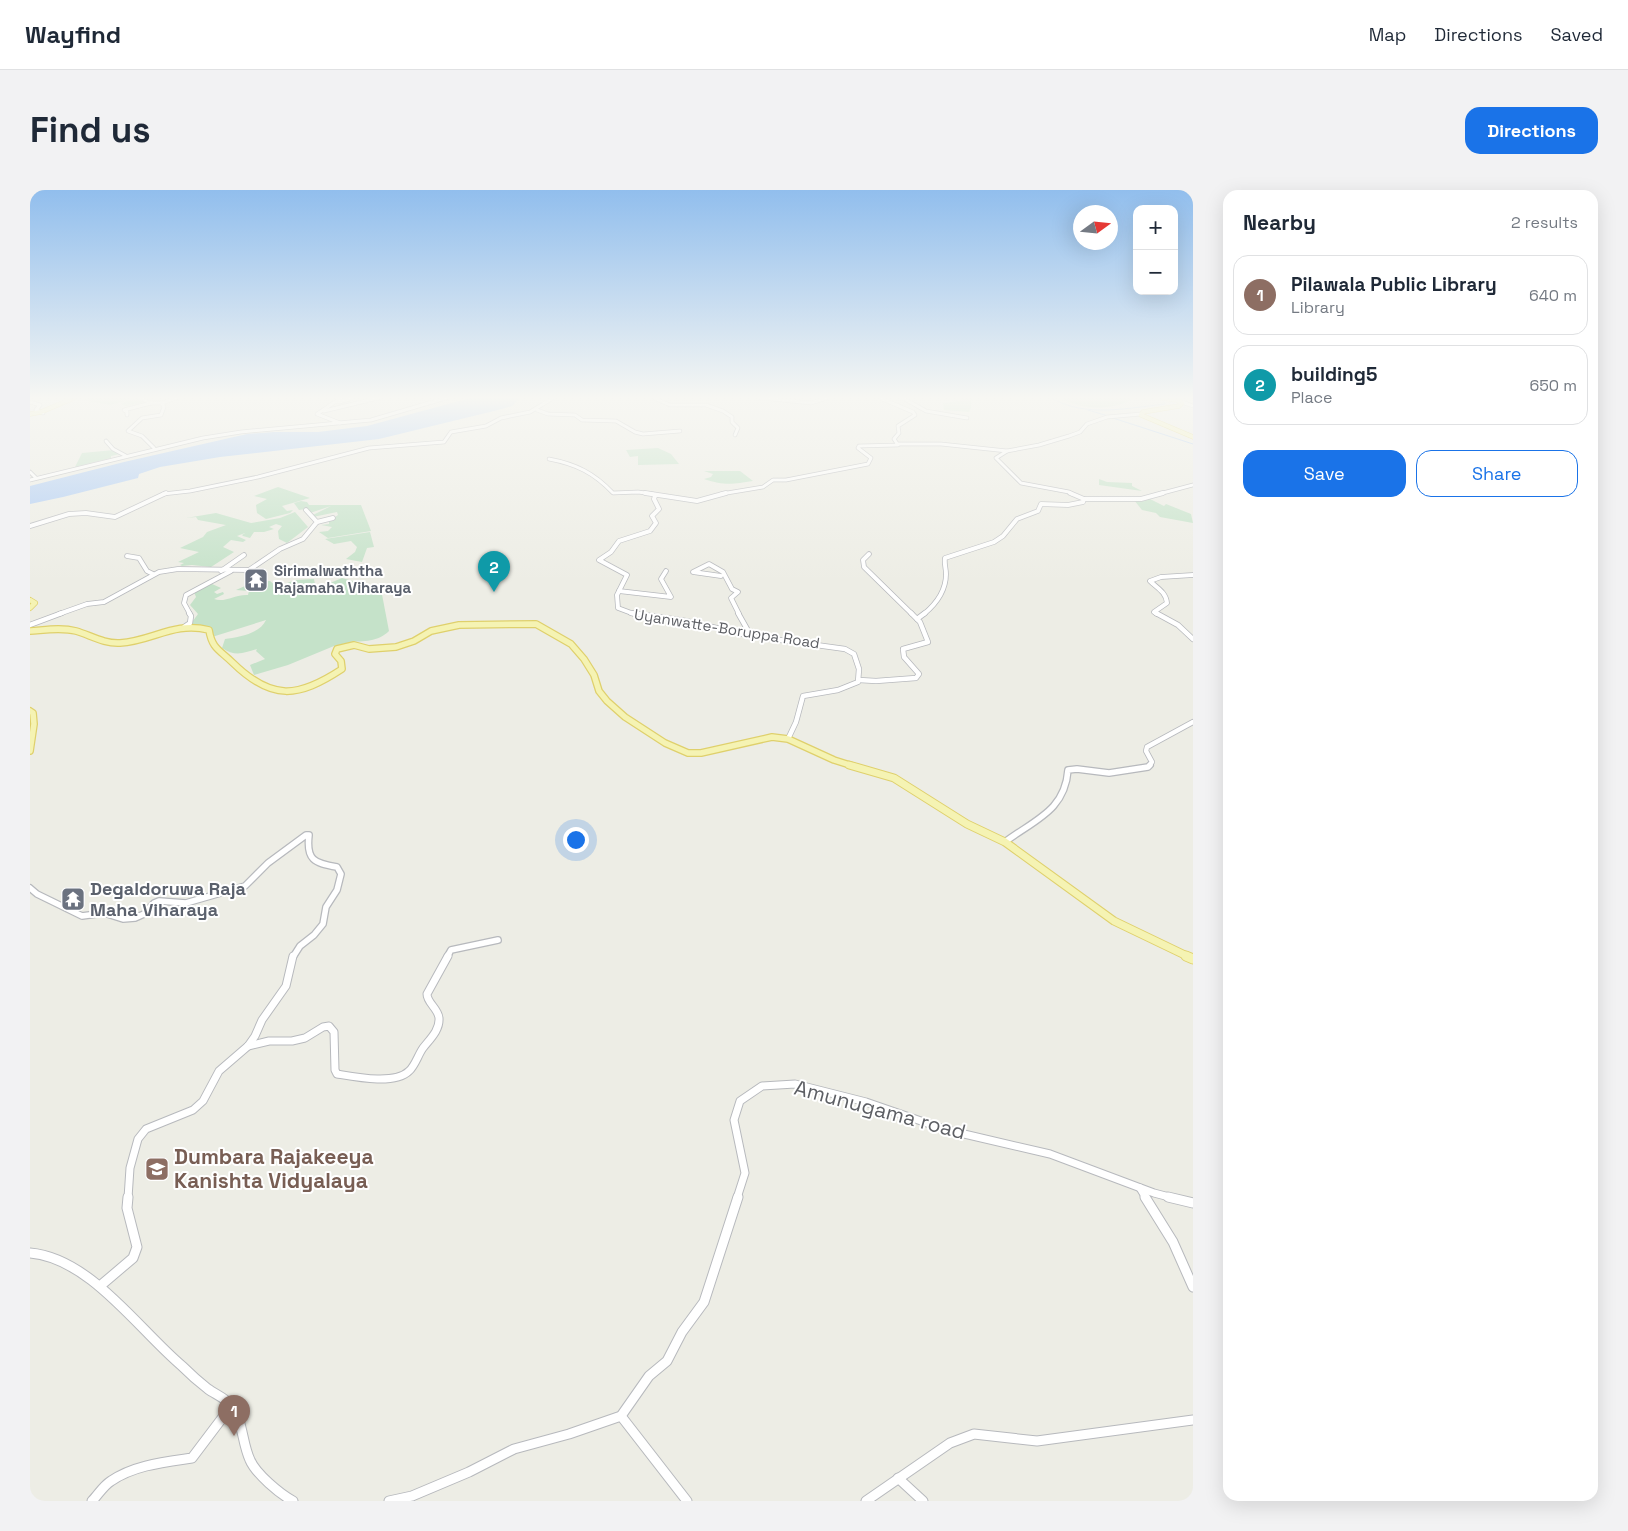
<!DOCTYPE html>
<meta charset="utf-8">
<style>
body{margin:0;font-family:"Space Grotesk",sans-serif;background:#f2f2f3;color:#1f2937}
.controls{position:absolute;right:15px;top:15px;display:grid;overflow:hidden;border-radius:10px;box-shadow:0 5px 20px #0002}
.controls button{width:45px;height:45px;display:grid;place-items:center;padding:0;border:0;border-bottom:1px solid #e0e1e3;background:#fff;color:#1f2937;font:25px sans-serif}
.compass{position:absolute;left:1043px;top:15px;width:45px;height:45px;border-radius:50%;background:#fff;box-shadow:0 5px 20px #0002;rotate:75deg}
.you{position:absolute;left:545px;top:649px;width:18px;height:18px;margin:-12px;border:4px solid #fff;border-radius:50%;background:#1a73e8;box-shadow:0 0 0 8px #1a73e833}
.badge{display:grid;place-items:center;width:32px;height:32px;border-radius:50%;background:#1a73e8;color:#fff;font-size:16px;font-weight:700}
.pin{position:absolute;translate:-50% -41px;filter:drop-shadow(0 1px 2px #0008)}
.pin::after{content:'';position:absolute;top:26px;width:18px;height:15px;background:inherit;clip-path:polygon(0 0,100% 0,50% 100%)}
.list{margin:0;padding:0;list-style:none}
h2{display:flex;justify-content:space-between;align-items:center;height:65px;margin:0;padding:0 20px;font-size:21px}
h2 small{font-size:16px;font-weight:400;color:#747a83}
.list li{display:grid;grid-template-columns:32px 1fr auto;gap:15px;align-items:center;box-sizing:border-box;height:80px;margin:0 10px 10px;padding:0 10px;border:1px solid #e0e1e3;border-radius:15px}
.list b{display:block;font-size:19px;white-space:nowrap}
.list p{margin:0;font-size:16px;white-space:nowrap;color:#747a83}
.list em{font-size:16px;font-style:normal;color:#747a83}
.actions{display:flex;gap:10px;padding:15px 20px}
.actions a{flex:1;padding:11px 0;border:1px solid #1a73e8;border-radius:15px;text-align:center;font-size:18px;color:#1a73e8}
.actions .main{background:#1a73e8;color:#fff}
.map{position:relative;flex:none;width:1163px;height:1311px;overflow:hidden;border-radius:15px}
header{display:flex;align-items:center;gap:30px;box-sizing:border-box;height:70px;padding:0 25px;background:#fff;border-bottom:1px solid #e0e1e3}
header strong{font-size:24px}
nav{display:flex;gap:28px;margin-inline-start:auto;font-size:18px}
.intro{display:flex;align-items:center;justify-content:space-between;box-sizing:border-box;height:120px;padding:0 30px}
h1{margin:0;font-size:35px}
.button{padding:12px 22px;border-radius:15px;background:#1a73e8;color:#fff;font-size:18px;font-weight:700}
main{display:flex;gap:30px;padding:0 30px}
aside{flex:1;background:#fff;border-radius:15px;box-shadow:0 5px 20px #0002}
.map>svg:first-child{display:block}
.green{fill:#c5e2c9}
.water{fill:#aeccf4}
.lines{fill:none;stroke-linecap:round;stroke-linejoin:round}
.stream{stroke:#aeccf4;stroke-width:1}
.minor-far5-casing{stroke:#b7b9bd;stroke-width:4.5}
.minor-far4-casing{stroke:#b7b9bd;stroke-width:5.5}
.minor-far3-casing{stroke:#b7b9bd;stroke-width:6}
.minor-far2-casing{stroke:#b7b9bd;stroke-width:8}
.minor-far1-casing{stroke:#b7b9bd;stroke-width:9}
.minor-casing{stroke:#b7b9bd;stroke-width:11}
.major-far4-casing{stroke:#dfd06c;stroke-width:5}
.major-far3-casing{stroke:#dfd06c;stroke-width:6}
.major-far2-casing{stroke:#dfd06c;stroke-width:8}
.major-far1-casing{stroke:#dfd06c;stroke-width:9}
.major-casing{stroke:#dfd06c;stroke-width:11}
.minor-far5{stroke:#fff;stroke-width:3}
.minor-far4{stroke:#fff;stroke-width:4}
.minor-far3{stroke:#fff;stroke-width:4.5}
.minor-far2{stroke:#fff;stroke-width:5.5}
.minor-far1{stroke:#fff;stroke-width:7}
.minor{stroke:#fff;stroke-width:9}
.major-far4{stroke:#f5f3b3;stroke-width:4}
.major-far3{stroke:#f5f3b3;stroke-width:4.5}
.major-far2{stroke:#f5f3b3;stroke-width:5.5}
.major-far1{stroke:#f5f3b3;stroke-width:7}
.major{stroke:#f5f3b3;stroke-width:9}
.labels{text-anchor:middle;stroke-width:4;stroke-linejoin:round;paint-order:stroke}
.far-worship-label{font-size:15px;font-weight:bold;fill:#5b616d;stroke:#fff;text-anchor:start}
.far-street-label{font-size:15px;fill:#5d5f64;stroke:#fff}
.worship-label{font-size:18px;font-weight:bold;fill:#5b616d;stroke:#fff;text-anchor:start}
.near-street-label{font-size:21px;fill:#5d5f64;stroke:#fff}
.near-education-label{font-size:21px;font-weight:bold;fill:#785e54;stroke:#fff;text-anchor:start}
</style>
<header>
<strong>Wayfind</strong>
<nav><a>Map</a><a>Directions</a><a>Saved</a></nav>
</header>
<div class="intro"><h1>Find us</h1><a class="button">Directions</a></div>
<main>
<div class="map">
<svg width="1163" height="1311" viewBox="0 0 1163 1311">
<rect width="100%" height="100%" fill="#edede5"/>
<g class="green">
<path d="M58 208H99L97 211 108 208 116 212 96 216 91 214 96 211 80 215 53 210Z"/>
<path d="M933 208 944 209 941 210V218L939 222 914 220 913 213 929 211Z"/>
<path d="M1038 208H1098L1101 210C1081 220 1055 220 1034 210Z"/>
<path d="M628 258 641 264 649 274 608 275V266L600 267 596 260Z"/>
<path d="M84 260 90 264 81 266V268L45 277 52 263Z"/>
<path d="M674 281H710L723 291C703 294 695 296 674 289L681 287 683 284Z"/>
<path d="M1069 289 1077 292 1102 293V296L1112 301 1069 295Z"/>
<path d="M248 297 280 308 252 316 257 321 263 320 260 323 236 329 227 323 226 315 237 309 224 306Z"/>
<path d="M1118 308 1134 316 1136 314 1161 324 1163 333 1130 327 1126 323 1112 320 1104 310Z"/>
<path d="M271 311 277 312 279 315H331L341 341 298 348 289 342 298 341 302 337 291 335 299 334V331L308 325 307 322 283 327 281 326 301 316 280 323 276 319 269 320 264 313Z"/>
<path d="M265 322 278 337 257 353 249 349 248 341 252 336 246 334 239 337 244 339 234 342H224L220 348 213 346 212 345 215 343 207 346 216 350 213 352 201 350 193 357 204 362 181 377 162 375 152 376 150 375 154 373 148 372 169 362 150 358 173 347 177 342 196 335 168 330 166 327 156 328 186 323 221 333 250 328Z"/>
<path d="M340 342 344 357 337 358 332 372 316 369 325 362 327 357 321 351 304 354 295 349Z"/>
<path d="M312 388 337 395 350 394 359 441C348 452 334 451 319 452V456L312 458 304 456 258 475 224 485 220 475 235 469 226 461 227 459C214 463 205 467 192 458L195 449C208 447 230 444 236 430L182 447 181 438 160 435 168 424 160 415 166 407 164 402 182 394 191 398 184 402 187 404 193 402 194 404 184 409C195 413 206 404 218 405L219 401 206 400 224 392 240 391 247 397 265 390 284 389 286 399Z"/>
</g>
<path class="water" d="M440 208H490L482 216 472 219 349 249 190 267 130 277 109 284 108 288 33 307 0 314V296L94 272 217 244 244 242H288L337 236Z"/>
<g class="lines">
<g class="stream">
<path d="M1021 208C1056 228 1097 218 1135 214L1131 208"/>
<path d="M1058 220 1078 226"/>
<path d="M1083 228 1163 254"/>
</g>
<g class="minor-far5-casing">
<g id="minor-far5">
<path d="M110 208 121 213H132L134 217 131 225 112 228 98 241 112 246 124 258"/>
<path d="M624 208 640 215H676L693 221 702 227V232L708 238 705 245"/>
<path d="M731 208 781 213 797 208"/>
<path d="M873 208 896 221 937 228"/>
<path d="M0 212 10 215 6 220 13 223"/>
<path d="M309 212 323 208"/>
<path d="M1152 212 1163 216"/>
<path d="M132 213 146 208"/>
<path d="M507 220 518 224 545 225 552 230 586 231 605 242 613 244 650 241"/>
<path d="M294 221 348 208"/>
<path d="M97 225V222L94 220 121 213"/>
<path d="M310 233 287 224 311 208"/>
<path d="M76 251 83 259 96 266"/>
<path d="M867 254H911L977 261 1009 255 1039 246 1050 242 1057 234 1077 227 1111 224"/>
<path d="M977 261 966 268 991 293 1039 302 1042 304"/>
<path d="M519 269C546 274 564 283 583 303L608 302 623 304"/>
<path d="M0 282 6 288"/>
<path d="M0 290 173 248 211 242 341 230 416 208"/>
<path d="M133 304 160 301 228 287 339 258 414 252 421 242 456 236 471 228 500 222 523 208"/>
<path d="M691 304 733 297 743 290H756L838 274 841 268 828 258 829 256 868 255 864 249 869 243 868 236 885 225 883 222 850 208"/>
<path d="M1129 304 1163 295"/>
</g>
</g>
<g class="minor-far4-casing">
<g id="minor-far4">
<path d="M615 303 667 311 696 303"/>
<path d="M1040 303 1054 309"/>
<path d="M287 332 303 328"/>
<path d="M0 336 39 324 56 323 85 327 136 303"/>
<path d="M839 364 833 370 834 377 882 424"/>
<path d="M97 366 109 368 117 381 123 384"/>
<path d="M191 381 214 365"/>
<path d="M691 386 663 382 679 374 693 382 702 399 708 402 701 408 709 424"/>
<path d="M589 401 641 407 631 389 636 381"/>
<path d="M29 424 57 414 74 412 129 382 148 379 219 380 250 359 273 349 287 332 276 320"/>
<path d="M160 424 154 413 156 405 201 381"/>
<path d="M604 424 588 418 587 405 597 385 569 370 581 362 589 351 620 341 626 333 622 326 629 319 624 309 625 306"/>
<path d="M894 424C906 414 916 400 916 384 916 378 914 374 915 368L964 352 973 346 987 329 1008 321 1011 314 1038 315 1053 312 1054 309H1111L1133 303"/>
<path d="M1127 424 1124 422 1137 413C1136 402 1127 398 1120 391L1131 387 1163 385"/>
</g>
</g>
<g class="minor-far3-casing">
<g id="minor-far3">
<path d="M601 423 656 431 721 446 815 459 824 464 829 479 828 492 808 500 773 506 766 532 758 549"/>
<path d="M708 423 721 446"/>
<path d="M1126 423 1148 435 1163 449"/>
<path d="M887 429 895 423"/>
<path d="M0 435 32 423"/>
<path d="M154 437 160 433 161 426 159 423"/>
<path d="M829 490 846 491 886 488 889 484 874 467 873 459 898 452 890 432 881 423"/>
<path d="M1119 576 1122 572 1116 561 1117 557 1163 532"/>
</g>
</g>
<g class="minor-far2-casing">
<g id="minor-far2">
<path d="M975 652C1004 630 1035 621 1038 580L1047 579 1079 583 1118 577 1120 575"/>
<path d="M0 698 7 704 52 726 74 723 93 729 105 728 114 724 124 713 129 711 156 713 215 696 238 673 276 645H279C276 670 284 673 307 677L311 684 307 700 296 717 293 734 284 745 270 756 263 767"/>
<path d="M417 767 421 760 468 750"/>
</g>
</g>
<g class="minor-far1-casing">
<g id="minor-far1">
<path d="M218 856 239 851H262L275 848 293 837 299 836 304 842 305 880 307 884C325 887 365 895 379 881 385 876 388 865 393 858 400 849 410 840 409 828 408 818 397 813 397 804L418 766"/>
<path d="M1110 998 1116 1008"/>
<path d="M98 1008 100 978 108 949 116 939 163 920 173 911 189 881 218 856 225 846 232 830 256 796 263 766"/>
<path d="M707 1008 715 983 704 930 710 911 732 896 765 894 836 912 917 940 1020 964 1124 1003 1143 1008"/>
</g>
</g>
<g class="minor-casing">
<g id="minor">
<path d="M1115 1007 1143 1052 1163 1097"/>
<path d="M1138 1007 1163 1013"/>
<path d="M0 1063C60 1068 108 1139 152 1176 160 1184 169 1192 178 1199 185 1204 197 1209 202 1216 213 1231 212 1253 220 1270 226 1284 250 1304 263 1311"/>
<path d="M70 1096 103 1068 107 1057 97 1018 98 1007"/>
<path d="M591 1226 657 1311"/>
<path d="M868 1288 893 1311"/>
<path d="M62 1311C68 1305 73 1296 81 1291 104 1275 135 1272 162 1268L202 1215"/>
<path d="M359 1311 382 1306 439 1282 484 1259 539 1244 591 1226 619 1186 637 1171 652 1142 674 1112 708 1007"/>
<path d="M836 1311 920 1253 944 1244 1007 1251 1163 1230"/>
</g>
</g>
<g class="major-far4-casing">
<g id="major-far4">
<path d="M1132 208 1147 210 1152 213 1149 216 1113 222 1111 225 1163 247"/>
<path d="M0 224 11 222 44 208"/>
</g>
</g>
<g class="major-far3-casing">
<path id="major-far3" d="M0 410 5 413 0 418"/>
</g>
<g class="major-far2-casing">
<g id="major-far2">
<path d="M0 441C15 440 31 437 46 441 60 445 74 454 90 453 123 451 144 431 179 440 182 459 190 460 203 473 242 511 268 508 312 479L311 471 305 464 307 459 324 455 339 459 366 457 384 451 401 441 429 435 506 434 541 454 554 469 564 485 569 501 577 511 595 527 635 553 658 563H671L742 547 758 549 804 570 823 576"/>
<path d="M0 521 3 523 4 534 0 561"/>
</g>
</g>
<g class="major-far1-casing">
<path id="major-far1" d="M819 575 864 588 937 634 975 652 1084 731 1159 767"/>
</g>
<g class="major-casing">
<path id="major" d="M1156 766 1163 769"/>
</g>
<use href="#minor-far5" class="minor-far5"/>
<use href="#minor-far4" class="minor-far4"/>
<use href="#minor-far3" class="minor-far3"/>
<use href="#minor-far2" class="minor-far2"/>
<use href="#minor-far1" class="minor-far1"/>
<use href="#minor" class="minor"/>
<use href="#major-far4" class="major-far4"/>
<use href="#major-far3" class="major-far3"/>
<use href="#major-far2" class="major-far2"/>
<use href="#major-far1" class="major-far1"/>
<use href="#major" class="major"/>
</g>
<linearGradient id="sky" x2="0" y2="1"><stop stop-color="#91beed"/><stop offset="0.53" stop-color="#f7f7f3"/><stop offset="1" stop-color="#f7f7f3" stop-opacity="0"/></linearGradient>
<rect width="1163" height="392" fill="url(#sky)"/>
<defs>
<g id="temple-square" transform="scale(1.25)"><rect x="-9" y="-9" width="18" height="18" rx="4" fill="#6b7280" stroke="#fff"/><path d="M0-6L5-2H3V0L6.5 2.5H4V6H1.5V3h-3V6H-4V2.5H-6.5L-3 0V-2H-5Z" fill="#fff"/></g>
<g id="school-square" transform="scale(1.25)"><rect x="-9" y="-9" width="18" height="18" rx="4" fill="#8d6e63" stroke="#fff"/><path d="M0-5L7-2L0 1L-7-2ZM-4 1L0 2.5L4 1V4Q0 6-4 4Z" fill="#fff"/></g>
</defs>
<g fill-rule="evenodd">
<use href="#temple-square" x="226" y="390"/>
<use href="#temple-square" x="43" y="709"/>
<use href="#school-square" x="127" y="979"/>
</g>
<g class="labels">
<g class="far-worship-label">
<text x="244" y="386">Sirimalwaththa<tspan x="244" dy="17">Rajamaha Viharaya</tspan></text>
</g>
<g class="far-street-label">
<text transform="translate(697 439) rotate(9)" y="5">Uyanwatte-Boruppa Road</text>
</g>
<g class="worship-label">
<text x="60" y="705">Degaldoruwa Raja<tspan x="60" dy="21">Maha Viharaya</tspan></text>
</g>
<g class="near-street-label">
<text transform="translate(850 920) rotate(15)" y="7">Amunugama road</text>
</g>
<g class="near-education-label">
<text x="144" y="974">Dumbara Rajakeeya<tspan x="144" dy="24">Kanishta Vidyalaya</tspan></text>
</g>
</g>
</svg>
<div class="controls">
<button>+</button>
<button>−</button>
</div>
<svg class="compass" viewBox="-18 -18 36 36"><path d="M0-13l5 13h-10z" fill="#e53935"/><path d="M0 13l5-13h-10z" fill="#747a83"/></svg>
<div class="you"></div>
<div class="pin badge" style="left:204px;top:1246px;background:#8d6e63">1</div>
<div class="pin badge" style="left:464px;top:402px;background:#0f9aa8">2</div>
</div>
<aside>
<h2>Nearby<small>2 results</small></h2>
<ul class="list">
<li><span class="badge" style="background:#8d6e63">1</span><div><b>Pilawala Public Library</b><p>Library</p></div><em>640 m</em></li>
<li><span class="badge" style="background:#0f9aa8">2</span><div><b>building5</b><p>Place</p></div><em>650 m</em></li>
</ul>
<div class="actions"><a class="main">Save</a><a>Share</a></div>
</aside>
</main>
